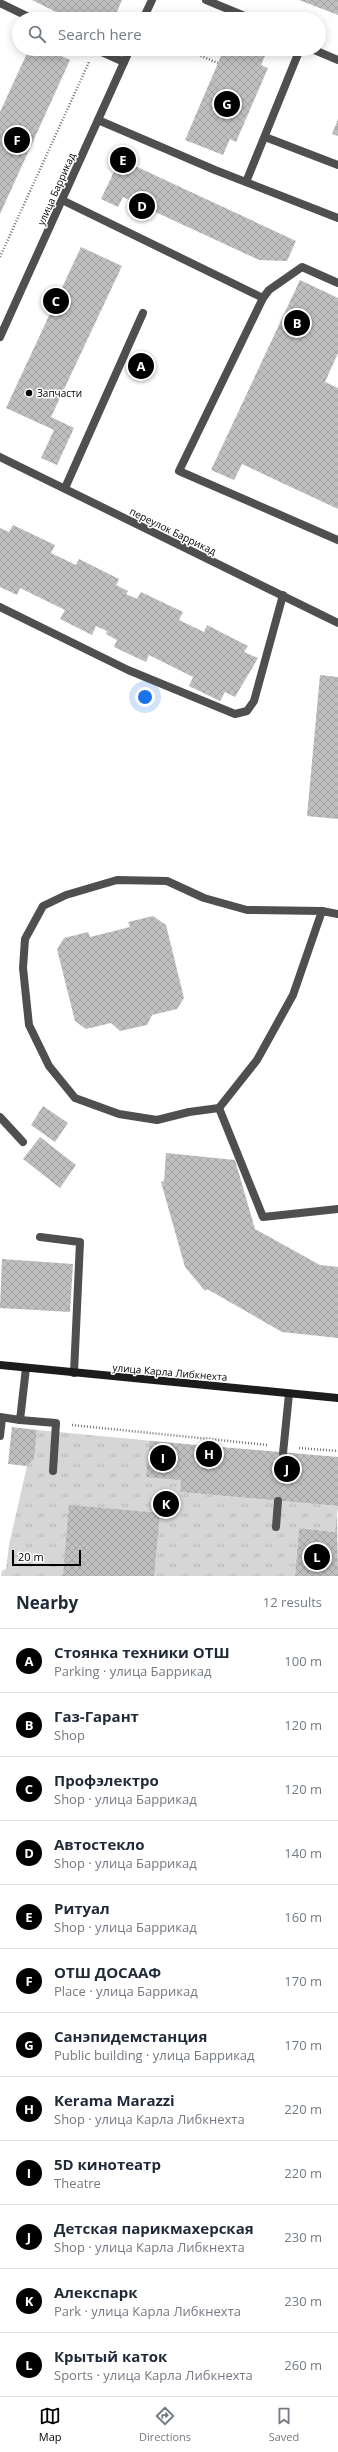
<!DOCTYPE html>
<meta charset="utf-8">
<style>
body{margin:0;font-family:"Open Sans",sans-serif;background:#f2f2f3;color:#1f2937}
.scale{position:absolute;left:12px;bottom:10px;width:69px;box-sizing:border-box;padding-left:4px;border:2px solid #000;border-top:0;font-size:11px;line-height:14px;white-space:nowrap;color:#000;-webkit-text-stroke:3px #fff;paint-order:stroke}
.you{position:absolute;left:145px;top:697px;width:14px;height:14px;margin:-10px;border:3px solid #fff;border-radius:50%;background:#1a73e8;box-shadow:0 0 0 6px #1a73e833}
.badge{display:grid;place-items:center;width:26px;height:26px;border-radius:50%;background:#000;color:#fff;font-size:13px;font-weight:700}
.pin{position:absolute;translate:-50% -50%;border:2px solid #fff;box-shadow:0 1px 4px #0006}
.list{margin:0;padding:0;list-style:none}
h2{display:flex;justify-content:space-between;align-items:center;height:52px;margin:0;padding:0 16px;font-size:17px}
h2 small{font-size:13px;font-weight:400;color:#747a83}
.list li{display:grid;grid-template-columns:26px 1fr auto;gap:12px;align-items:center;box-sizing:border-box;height:64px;padding:0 16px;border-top:1px solid #e0e1e3}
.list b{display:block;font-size:15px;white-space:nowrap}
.list p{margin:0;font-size:13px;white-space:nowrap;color:#747a83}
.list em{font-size:13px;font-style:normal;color:#747a83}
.icon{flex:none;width:22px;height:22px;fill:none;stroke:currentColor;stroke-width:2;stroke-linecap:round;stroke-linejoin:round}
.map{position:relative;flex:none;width:338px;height:1576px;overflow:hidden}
.search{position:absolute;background:#fff;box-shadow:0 2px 10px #0003;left:12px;right:12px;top:12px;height:44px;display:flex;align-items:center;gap:10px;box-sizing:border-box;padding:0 14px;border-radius:22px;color:#747a83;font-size:15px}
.sheet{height:820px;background:#fff}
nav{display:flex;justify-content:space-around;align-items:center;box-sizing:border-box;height:56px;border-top:1px solid #e0e1e3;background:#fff;font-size:11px;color:#747a83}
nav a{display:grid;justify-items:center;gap:2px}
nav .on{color:#000}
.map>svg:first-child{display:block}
.grass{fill:url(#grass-tufts)}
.building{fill:url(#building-cross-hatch)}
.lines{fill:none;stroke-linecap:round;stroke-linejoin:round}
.path{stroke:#717171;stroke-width:2.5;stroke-dasharray:1 2;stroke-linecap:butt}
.service{stroke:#4f4f4f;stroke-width:8}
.minor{stroke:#4f4f4f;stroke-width:8}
.tertiary{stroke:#4f4f4f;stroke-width:8}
.secondary{stroke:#1c1c1c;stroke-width:8}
.poi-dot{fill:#000;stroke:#fff;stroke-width:1.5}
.labels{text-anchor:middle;stroke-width:3;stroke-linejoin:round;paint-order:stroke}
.street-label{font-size:10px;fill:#000;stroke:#fff}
.poi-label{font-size:10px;fill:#000;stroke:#fff;text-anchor:start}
</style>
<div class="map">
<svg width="338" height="1576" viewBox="0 0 338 1576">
<defs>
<pattern id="grass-tufts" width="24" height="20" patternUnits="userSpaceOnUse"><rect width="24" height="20" fill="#d6d6d6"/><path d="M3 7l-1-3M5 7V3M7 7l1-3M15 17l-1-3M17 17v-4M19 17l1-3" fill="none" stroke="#b6b6b6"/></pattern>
<pattern id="building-cross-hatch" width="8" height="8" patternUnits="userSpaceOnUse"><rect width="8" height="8" fill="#bfbfbf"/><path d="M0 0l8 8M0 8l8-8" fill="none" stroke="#a2a2a2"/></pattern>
</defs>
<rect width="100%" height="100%" fill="#fff"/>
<path class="grass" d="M37 1430 185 1444 180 1492 338 1506 335 1532 299 1528 295 1576H1L2 1571 6 1569 9 1545 27 1466 34 1460Z"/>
<g class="building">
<path d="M32 0H122L114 19H99L90 15 89 19H70Z"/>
<path d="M299 0H338V15Z"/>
<path d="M29 49H46L70 60 0 214V112Z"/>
<path d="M224 49H268L261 65 268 68 236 142 230 139 223 155 185 140Z"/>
<path d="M338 119V136L332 134Z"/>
<path d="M120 159 296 241 287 261 259 260 123 197 118 207 101 199Z"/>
<path d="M81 247 122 266 51 417 74 428 57 465 41 458 54 430 6 408Z"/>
<path d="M300 280 338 298V353L325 382 338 388V509L242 464 234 480 211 470Z"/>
<path d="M13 525 55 545 51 553 76 565 79 559 119 579 116 585 128 591 126 594 137 599 141 592 183 612 179 620 204 632 207 625 248 646 244 652 258 658 235 697 225 692 220 701 189 686 193 677 149 655 146 662 114 647 117 640 106 634 107 631 96 626 92 635 60 619 65 610 20 588 17 595 0 587V528L9 532Z"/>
<path d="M320 675 338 677V819L307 816Z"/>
<path d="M153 916 166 925 184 998 177 1009 152 1015 147 1025 120 1031 111 1023 86 1029 75 1021 57 949 64 938 88 932 90 937 130 927 128 922Z"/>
<path d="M43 1106 68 1123 55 1142 31 1125Z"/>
<path d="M40 1137 76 1165 60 1188 23 1159Z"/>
<path d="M166 1153 235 1160 255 1229 320 1265 338 1267V1338L282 1332 207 1289 205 1291 185 1267 161 1182 164 1181Z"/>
<path d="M2 1259 73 1264 70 1312 0 1308Z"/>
<path d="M12 1427 37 1430 34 1460 27 1466 8 1464Z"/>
<path d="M150 1441 338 1457V1506L180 1492 181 1480 146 1477Z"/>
<path d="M69 1505 160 1513 154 1576H63Z"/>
<path d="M337 1514 338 1576H295L299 1528 335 1532Z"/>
</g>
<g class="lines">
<g class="path">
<path d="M184 49 218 63"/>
<path d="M0 257 89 62"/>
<path d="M72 1425 268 1445"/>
<path d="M299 1448 338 1451"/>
</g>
<g class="service">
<path d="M206 0 252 19"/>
<path d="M0 3 33 19"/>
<path d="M95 49 124 62"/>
<path d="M312 49 338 60"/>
<path d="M98 120 215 170 338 218"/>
<path d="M265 137 338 165"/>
<path d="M246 182 300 49"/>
<path d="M62 200 263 298"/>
<path d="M338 283 302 267 269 290 263 298 179 471 338 540"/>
<path d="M65 488 143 313"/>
<path d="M0 607 128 670 235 714 247 711 254 701 283 595"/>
<path d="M117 880 167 881 204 898 247 910 322 911 293 995 257 1060 219 1108 189 1112 157 1120 119 1114 75 1098 49 1066 29 1025 23 968 25 939 43 906 66 895Z"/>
<path d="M322 911 338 914"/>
<path d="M219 1108 263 1217 338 1209"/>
<path d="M0 1117 23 1142"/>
<path d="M40 1237 80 1242 74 1373"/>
<path d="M0 1417 20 1420 26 1368"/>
<path d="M20 1420 56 1423 53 1471"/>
<path d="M0 1436 2 1418"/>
<path d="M283 1453 289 1394"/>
<path d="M276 1527 278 1501"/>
</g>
<path class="minor" d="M0 457 338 623"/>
<g class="tertiary">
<path d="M143 19 152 0"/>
<path d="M0 337 130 49"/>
</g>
<path class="secondary" d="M0 1365 338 1398"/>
</g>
<circle class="poi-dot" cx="29" cy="393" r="4"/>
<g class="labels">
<g class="street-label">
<text transform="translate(56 189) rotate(-66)" y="4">улица Баррикад</text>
<text transform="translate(173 531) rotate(26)" y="4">переулок Баррикад</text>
<text transform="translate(170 1372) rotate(5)" y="4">улица Карла Либкнехта</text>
</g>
<g class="poi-label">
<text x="37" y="397">Запчасти</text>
</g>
</g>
</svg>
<div class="scale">20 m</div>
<div class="you"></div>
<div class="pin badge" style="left:141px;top:366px">A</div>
<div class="pin badge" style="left:297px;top:323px">B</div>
<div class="pin badge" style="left:56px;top:301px">C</div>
<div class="pin badge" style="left:142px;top:206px">D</div>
<div class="pin badge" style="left:123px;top:160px">E</div>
<div class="pin badge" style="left:17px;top:140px">F</div>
<div class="pin badge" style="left:227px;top:104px">G</div>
<div class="pin badge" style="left:209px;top:1454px">H</div>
<div class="pin badge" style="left:163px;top:1458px">I</div>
<div class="pin badge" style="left:287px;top:1469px">J</div>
<div class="pin badge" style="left:166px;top:1504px">K</div>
<div class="pin badge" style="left:317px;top:1557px">L</div>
<div class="search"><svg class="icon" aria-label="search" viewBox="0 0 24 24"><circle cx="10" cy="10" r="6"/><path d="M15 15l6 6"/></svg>Search here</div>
</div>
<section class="sheet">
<h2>Nearby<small>12 results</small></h2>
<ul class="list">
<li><span class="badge">A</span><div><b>Стоянка техники ОТШ</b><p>Parking · улица Баррикад</p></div><em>100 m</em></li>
<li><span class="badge">B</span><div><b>Газ-Гарант</b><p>Shop</p></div><em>120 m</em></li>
<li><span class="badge">C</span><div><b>Профэлектро</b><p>Shop · улица Баррикад</p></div><em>120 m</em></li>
<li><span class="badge">D</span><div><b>Автостекло</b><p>Shop · улица Баррикад</p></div><em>140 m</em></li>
<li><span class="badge">E</span><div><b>Ритуал</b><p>Shop · улица Баррикад</p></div><em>160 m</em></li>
<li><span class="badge">F</span><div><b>ОТШ ДОСААФ</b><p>Place · улица Баррикад</p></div><em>170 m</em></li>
<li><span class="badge">G</span><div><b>Санэпидемстанция</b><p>Public building · улица Баррикад</p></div><em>170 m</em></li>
<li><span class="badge">H</span><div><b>Kerama Marazzi</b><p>Shop · улица Карла Либкнехта</p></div><em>220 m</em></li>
<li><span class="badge">I</span><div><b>5D кинотеатр</b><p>Theatre</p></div><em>220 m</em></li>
<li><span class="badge">J</span><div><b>Детская парикмахерская</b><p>Shop · улица Карла Либкнехта</p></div><em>230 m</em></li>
<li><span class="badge">K</span><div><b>Алекспарк</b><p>Park · улица Карла Либкнехта</p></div><em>230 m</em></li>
<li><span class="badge">L</span><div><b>Крытый каток</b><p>Sports · улица Карла Либкнехта</p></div><em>260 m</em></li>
</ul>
</section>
<nav>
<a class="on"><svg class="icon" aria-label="map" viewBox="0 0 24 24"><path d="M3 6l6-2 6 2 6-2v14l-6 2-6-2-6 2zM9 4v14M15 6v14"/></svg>Map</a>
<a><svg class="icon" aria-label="directions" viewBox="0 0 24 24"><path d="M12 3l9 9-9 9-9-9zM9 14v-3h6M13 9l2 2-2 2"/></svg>Directions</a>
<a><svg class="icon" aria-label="saved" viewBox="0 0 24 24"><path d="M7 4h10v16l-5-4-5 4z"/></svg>Saved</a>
</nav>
